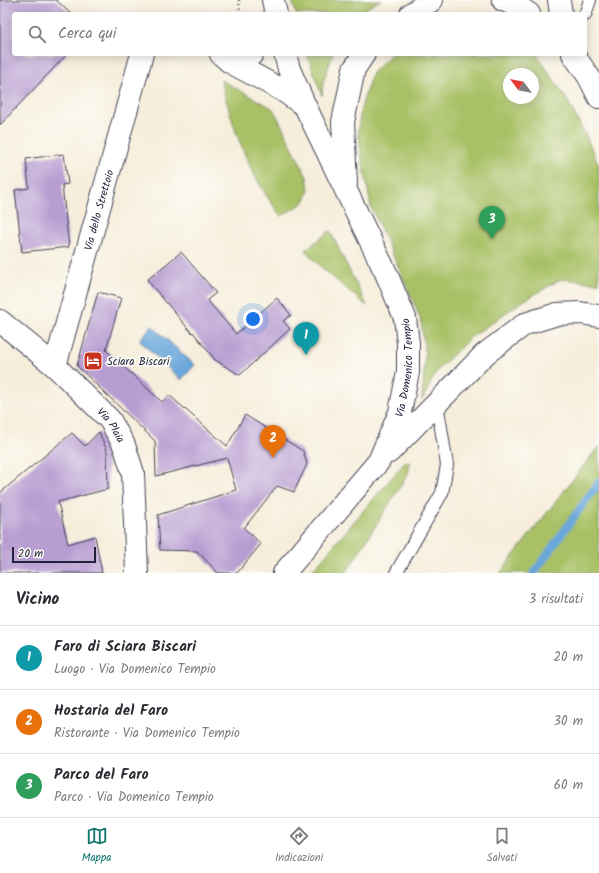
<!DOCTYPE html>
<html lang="it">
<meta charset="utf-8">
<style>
body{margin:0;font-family:Kalam,sans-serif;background:#f7f7f7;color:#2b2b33}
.compass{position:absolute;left:503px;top:68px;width:36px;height:36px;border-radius:50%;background:#fff;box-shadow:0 2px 10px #0003;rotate:302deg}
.scale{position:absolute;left:12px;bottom:10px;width:84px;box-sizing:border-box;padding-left:4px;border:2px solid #22223b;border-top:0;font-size:11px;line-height:14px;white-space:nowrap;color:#22223b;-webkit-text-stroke:3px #fdfcf7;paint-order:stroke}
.you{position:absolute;left:253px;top:319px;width:14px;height:14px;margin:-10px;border:3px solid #fff;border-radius:50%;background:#1a73e8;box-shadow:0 0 0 6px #1a73e833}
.badge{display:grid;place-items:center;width:26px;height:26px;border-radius:50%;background:#0f766e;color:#fff;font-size:13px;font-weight:700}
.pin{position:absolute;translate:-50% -33px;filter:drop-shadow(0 1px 2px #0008)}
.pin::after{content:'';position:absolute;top:21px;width:14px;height:12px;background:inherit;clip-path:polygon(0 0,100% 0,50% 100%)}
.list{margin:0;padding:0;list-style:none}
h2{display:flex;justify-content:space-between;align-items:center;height:52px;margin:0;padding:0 16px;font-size:17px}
h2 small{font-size:13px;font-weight:400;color:#7c7c81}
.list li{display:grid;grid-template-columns:26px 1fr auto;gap:12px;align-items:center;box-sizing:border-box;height:64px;padding:0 16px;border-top:1px solid #e1e1e2}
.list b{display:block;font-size:15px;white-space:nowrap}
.list p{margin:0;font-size:13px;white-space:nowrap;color:#7c7c81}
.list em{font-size:13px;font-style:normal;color:#7c7c81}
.icon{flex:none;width:22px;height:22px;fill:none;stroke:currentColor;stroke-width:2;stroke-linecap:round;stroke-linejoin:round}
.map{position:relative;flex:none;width:599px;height:573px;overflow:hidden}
.search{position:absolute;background:#fff;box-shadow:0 2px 10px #0003;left:12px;right:12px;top:12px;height:44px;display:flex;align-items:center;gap:10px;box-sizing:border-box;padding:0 14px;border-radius:4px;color:#7c7c81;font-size:15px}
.sheet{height:244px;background:#fff}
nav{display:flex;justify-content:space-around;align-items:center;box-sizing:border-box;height:56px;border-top:1px solid #e1e1e2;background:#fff;font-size:11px;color:#7c7c81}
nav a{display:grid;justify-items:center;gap:2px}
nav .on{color:#0f766e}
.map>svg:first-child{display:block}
.green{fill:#a9c166;stroke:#667250;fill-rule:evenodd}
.water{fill:#6aa7db;stroke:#46648b}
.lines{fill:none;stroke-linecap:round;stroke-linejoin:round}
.stream{stroke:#6aa7db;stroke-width:8}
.building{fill:#b89dd2}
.service-casing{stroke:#424153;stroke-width:14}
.minor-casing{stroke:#424153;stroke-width:24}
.tertiary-casing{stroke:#424153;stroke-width:24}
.primary-casing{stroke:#424153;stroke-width:24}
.path{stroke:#424153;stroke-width:2.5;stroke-dasharray:1 3;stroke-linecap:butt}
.service{stroke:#fff;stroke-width:12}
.minor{stroke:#fff;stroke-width:22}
.tertiary{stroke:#fff;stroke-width:22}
.primary{stroke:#fff;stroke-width:22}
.labels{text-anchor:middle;stroke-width:3.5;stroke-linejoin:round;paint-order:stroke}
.street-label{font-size:11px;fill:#22223b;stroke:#fdfcf7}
.poi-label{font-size:11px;fill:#22223b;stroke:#fdfcf7;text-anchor:start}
</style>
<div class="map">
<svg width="599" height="573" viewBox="0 0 599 573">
<rect width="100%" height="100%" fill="#fdfcf7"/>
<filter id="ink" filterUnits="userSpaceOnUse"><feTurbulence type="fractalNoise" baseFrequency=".025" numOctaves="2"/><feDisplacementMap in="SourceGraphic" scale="8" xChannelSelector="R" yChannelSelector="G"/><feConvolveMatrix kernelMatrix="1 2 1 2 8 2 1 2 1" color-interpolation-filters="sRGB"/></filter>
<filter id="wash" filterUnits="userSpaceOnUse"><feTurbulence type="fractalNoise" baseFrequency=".012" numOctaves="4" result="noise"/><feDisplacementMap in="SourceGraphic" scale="16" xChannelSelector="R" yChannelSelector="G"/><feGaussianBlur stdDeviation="0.9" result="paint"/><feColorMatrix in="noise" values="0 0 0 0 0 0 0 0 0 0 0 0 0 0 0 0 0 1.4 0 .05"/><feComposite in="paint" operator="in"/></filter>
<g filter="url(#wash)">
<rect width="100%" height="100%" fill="#f6eedb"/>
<g class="green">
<path d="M292 0H381L365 9 360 14H296Z"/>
<path d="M307 54H333L323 82 322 96Z"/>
<path d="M391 54H537L567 100 586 136 599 166V283L561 279 520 303 471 337 437 371 422 400 425 354 421 321 413 300 371 207 361 153 358 130 361 108 372 73ZM509 74H533V98H509Z"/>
<path d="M221 80 272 108 276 114 307 177 309 189 307 196 303 203 281 216C249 176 233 129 221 80Z"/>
<path d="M330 231 367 306 323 269 305 250Z"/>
<path d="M599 446V573H500Z"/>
<path d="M406 461 410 463 408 474 346 573H310Z"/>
</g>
<path class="water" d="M152 326 195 365 181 380 139 340Z"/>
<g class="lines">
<path class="stream" d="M534 573 599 482"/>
</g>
<g id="blocks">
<g class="building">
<path d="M0 0H56L71 14H14V54H67L0 125Z"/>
<path d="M64 154 68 184 62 185 69 247 22 252 15 190 29 188 26 159Z"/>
<path d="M181 252 216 293 207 300 236 334 277 298 291 315 283 321 290 329 240 375 215 360 193 332 192 333 147 280Z"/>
<path d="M98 292 121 298 106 350 162 402 169 395 227 446 245 415 303 451 307 464 294 492 277 486 244 528 261 544 237 573H218L197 551 160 550 158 515 236 490 227 458 156 476 155 441 77 366Z"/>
<path d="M99 432 107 451 108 489 58 502 68 544 95 536 102 573H0V493L72 433 85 446Z"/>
</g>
</g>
</g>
<g filter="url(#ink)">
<use href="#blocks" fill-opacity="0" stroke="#424153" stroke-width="1"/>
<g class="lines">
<g class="service-casing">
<g id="service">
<path d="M585 15 590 0"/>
<path d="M396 573 442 493 447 465 437 403"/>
</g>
</g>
<g class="minor-casing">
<g id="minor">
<path d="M559 0 561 14"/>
<path d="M221 54 230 62 282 90 305 106"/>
<path d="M251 54H252"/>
<path id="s1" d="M55 366 142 54"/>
</g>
</g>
<g class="tertiary-casing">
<g id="tertiary">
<path id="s2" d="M0 321 55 366 110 420 124 445 133 473 137 573"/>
</g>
</g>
<g class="primary-casing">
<g id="primary">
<path d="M273 0 276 14"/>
<path d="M503 0 517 6 529 14"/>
<path d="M411 14 432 0"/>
<path d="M573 54 589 77 599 97"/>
<path d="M346 183 343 122 354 69 364 54"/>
<path d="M389 452 485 354 525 324 557 314 580 313 599 316"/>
<path id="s3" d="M284 573 379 461 400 412 408 372V343L405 318 386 273 305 106 289 69 285 54"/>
</g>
</g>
<path class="path" d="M239 0 240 14"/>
<use href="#service" class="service"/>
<use href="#minor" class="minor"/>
<use href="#tertiary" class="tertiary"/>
<use href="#primary" class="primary"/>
</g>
</g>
<defs>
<g id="hotel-square" transform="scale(1)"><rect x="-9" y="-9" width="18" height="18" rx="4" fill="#c8321e" stroke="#fdfcf7"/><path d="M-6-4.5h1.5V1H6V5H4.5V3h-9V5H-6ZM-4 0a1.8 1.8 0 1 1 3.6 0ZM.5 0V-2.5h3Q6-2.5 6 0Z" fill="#fff"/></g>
</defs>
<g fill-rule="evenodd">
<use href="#hotel-square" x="93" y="361"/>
</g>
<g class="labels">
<g class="street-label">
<text dy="4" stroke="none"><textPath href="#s1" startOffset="162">Via dello Strettoio</textPath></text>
<text dy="4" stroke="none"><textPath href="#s3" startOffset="245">Via Domenico Tempio</textPath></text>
<text dy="4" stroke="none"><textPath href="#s2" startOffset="153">Via Plaia</textPath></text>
</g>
<g class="poi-label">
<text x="107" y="365">Sciara Biscari</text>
</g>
</g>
</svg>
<svg class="compass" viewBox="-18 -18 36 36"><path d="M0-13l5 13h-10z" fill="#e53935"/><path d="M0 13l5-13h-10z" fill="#7c7c81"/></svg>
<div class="scale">20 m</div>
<div class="you"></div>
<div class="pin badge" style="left:306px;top:355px;background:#0f9aa8">1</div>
<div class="pin badge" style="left:273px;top:458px;background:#e8710a">2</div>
<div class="pin badge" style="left:492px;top:239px;background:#2e9e5b">3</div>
<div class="search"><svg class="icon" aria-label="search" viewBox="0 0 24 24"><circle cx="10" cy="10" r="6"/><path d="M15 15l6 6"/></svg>Cerca qui</div>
</div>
<section class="sheet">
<h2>Vicino<small>3 risultati</small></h2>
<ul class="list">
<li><span class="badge" style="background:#0f9aa8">1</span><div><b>Faro di Sciara Biscari</b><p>Luogo · Via Domenico Tempio</p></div><em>20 m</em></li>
<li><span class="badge" style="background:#e8710a">2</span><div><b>Hostaria del Faro</b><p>Ristorante · Via Domenico Tempio</p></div><em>30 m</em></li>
<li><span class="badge" style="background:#2e9e5b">3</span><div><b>Parco del Faro</b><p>Parco · Via Domenico Tempio</p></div><em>60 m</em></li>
</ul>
</section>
<nav>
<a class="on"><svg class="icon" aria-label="map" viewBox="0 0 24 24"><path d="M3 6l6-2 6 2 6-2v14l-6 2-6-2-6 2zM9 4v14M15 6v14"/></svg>Mappa</a>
<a><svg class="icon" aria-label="directions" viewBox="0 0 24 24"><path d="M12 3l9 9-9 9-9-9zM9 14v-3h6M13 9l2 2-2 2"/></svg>Indicazioni</a>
<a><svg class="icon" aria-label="saved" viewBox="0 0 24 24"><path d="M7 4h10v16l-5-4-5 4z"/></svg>Salvati</a>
</nav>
